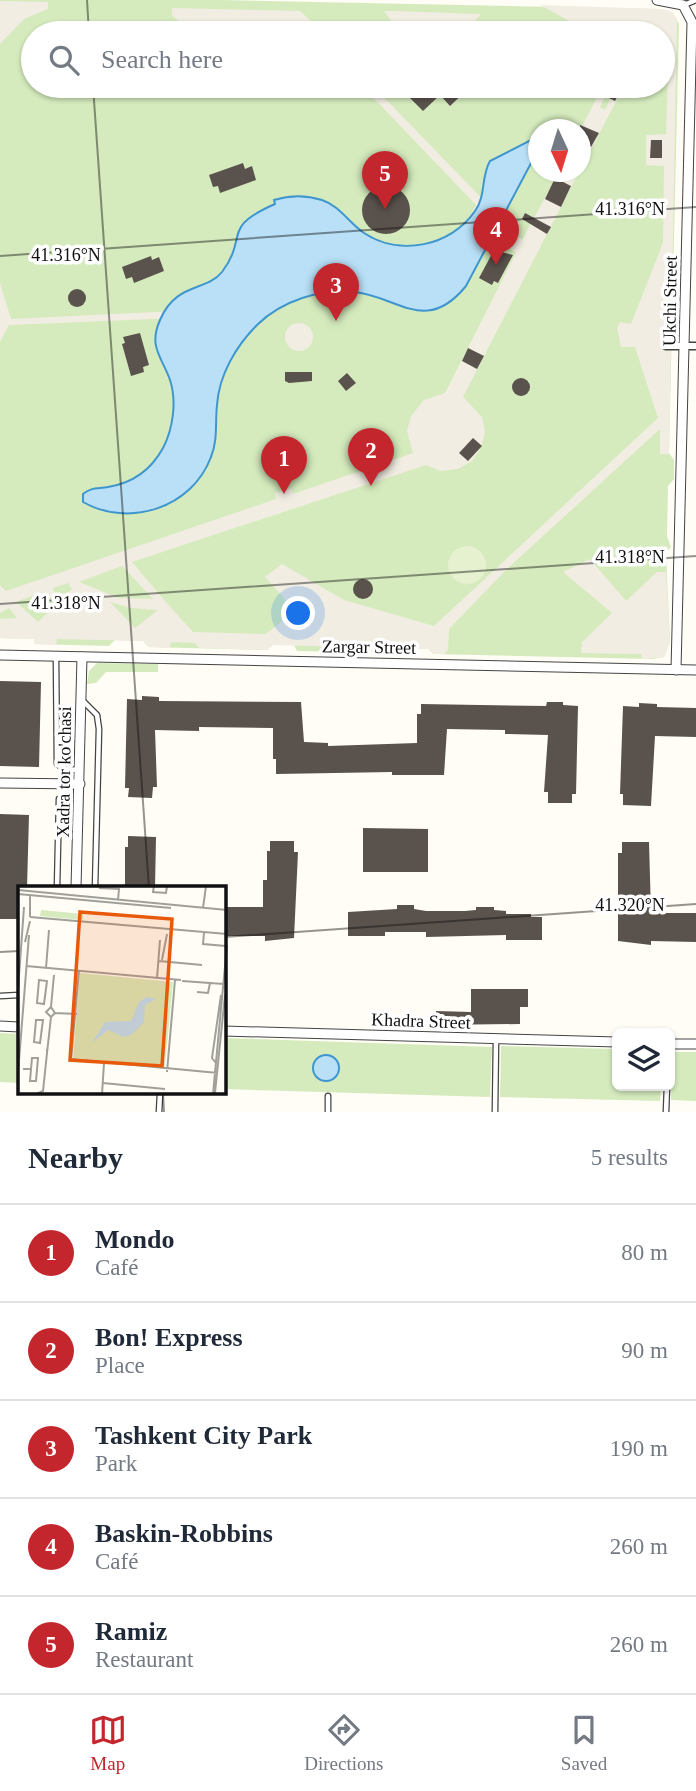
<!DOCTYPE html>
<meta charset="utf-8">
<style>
body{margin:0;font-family:Georgia,serif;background:#f6f6f7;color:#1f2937}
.controls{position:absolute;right:21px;bottom:21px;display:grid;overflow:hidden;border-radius:10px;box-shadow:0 2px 5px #0004}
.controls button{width:63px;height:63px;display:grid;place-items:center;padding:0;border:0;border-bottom:2px solid #e0e1e3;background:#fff;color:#1f2937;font:35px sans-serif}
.compass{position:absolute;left:528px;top:119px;width:63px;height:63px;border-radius:50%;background:#fff;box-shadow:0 2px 5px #0004;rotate:176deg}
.you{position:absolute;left:299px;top:614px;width:24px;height:24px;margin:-18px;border:5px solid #fff;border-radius:50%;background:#1a73e8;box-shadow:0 0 0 10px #1a73e833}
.badge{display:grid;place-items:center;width:46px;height:46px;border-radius:50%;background:#c4262e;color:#fff;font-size:23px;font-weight:700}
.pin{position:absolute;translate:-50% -58px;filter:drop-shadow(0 2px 4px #0008)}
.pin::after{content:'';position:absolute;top:37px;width:24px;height:21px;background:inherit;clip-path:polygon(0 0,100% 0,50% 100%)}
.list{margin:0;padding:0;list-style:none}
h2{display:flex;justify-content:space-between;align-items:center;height:91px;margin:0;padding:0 28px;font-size:30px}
h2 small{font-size:23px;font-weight:400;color:#747a83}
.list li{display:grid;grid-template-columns:46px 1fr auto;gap:21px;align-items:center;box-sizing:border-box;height:98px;padding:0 28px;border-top:2px solid #e0e1e3}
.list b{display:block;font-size:26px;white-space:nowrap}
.list p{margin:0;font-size:23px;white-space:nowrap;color:#747a83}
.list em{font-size:23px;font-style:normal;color:#747a83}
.icon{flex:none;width:38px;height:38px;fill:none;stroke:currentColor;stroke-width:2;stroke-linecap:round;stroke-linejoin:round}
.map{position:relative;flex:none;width:696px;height:1112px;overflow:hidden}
.search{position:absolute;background:#fff;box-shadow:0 2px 5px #0004;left:21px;right:21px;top:21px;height:77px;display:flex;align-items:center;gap:18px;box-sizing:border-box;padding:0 24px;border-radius:38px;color:#747a83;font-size:26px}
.sheet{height:581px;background:#fff}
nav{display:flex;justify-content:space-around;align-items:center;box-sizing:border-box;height:98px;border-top:2px solid #e0e1e3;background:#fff;font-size:19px;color:#747a83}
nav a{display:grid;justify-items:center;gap:4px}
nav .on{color:#c4262e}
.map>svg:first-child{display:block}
.green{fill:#d5ebbd;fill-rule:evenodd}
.pitch{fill:#e6f2cf}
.plaza{fill:#f1ede2;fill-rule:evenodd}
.water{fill:#b9e0f7;stroke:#3f96cf;stroke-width:2}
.building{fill:#5a524d}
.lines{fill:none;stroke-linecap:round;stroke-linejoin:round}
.service-casing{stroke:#444;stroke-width:7}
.pedestrian-casing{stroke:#444;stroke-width:9}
.minor-casing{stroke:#444;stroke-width:11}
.service{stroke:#fff;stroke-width:4.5}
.pedestrian{stroke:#fff;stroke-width:6}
.minor{stroke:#fff;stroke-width:9}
.ticks{fill:none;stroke:#111;stroke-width:2;stroke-opacity:0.45}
.labels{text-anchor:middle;stroke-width:7;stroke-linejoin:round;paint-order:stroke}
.street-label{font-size:18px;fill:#111;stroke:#fff}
.inset-road{fill:none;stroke:#a09f9a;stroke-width:2}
.view{fill:#e8590c;fill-opacity:0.15;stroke:#e8590c;stroke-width:3.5}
.inset-edge{fill:none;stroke:#111;stroke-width:3.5}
.ticks-label{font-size:18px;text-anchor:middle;fill:#111;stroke:#fff;stroke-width:7;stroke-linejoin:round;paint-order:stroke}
</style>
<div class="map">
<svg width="696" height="1112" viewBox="0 0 696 1112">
<rect width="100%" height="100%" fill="#fffdf5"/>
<g class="green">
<path d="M0 0H221L659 9 673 13 679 24 669 453 674 460V479L668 486 667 536 671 547 666 553 670 642 664 657 652 659 433 654 429 649 399 648 394 653 297 651 294 645H273L267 650 149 647 143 641 115 640 109 646 34 644V639L0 638ZM33 33H663V86H33ZM538 130H580V172H538Z"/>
<path d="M97 663 158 664V672H106L96 683 87 684 89 671Z"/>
<path d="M0 1033 19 1034V1083L0 1082Z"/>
<path d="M224 1038 492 1047 490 1097 224 1089Z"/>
<path d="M501 1046 617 1049V1086H661L660 1101 500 1097Z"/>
<path d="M672 1052H696V1101L671 1100Z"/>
</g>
<circle class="pitch" cx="467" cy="565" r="19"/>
<g class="plaza">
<path d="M0 1 48 2V9L24 19 0 44Z"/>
<path d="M540 5 659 9 670 11 677 18 669 454H660V429L508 568 449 629 448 650 444 654H433L428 649 273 645 267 650 199 648 195 643 171 642 170 648 149 647 143 641 57 639 56 645 34 644V639L0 638V619L17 618 9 608 0 613V585L6 591 276 499 275 493 291 488 293 494 413 453 407 431 411 416 424 400 445 393 516 253 468 219 476 205 362 86H373L522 240 559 172H567L552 201 555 202 571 172H579L463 397 482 417 485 432 481 448 472 461 458 469 441 471 426 465 132 562 164 600 193 632 266 634 293 612 292 607 265 577 282 564 344 600 434 626 658 418 635 347H621L617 328 620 322 631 324 663 243 664 166 646 165V135L666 134 668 73 663 70V33H628L630 27 611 33H591ZM122 566 153 599 119 598 79 582ZM68 583 72 589 38 622 16 602 40 593 43 600 55 595 53 588ZM110 602 130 608 158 610 135 628Z"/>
<path d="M172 8 300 11 324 33H302L291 28 279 33H191L172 15Z"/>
<path d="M384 11H394L481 14 465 33 447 27 443 33H421L418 25 398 31Z"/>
<path d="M603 86H610L600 107 605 110 617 86H624L581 169 580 130Z"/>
<path d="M0 283 11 319 176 311 177 318 9 325 0 342Z"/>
<circle cx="299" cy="337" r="14"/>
<path d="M590 559 626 601 657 572H666L670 642 664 657 642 659 641 654 581 653 582 642 612 613 563 572Z"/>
</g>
<g class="water">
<path d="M533 139H538V150L466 286C426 335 399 297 355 292 321 288 281 301 257 325 236 346 219 375 217 405 215 423 218 440 211 457 192 508 129 528 83 502V494C91 487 99 489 108 487 133 483 151 470 163 448 173 429 177 401 170 380 162 357 148 347 160 320 176 282 206 292 222 272 249 236 220 228 275 204L274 200C290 195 306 195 322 200 340 206 349 223 364 233 400 257 451 246 475 211 486 196 481 176 490 161Z"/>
<circle cx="326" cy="1068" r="13"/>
</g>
<g class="building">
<path d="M398 86H471L450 106 440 95 423 111Z"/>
<path d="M603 86H623L615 101 599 93Z"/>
<path d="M580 125 599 133 591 147 580 142Z"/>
<path d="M651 140H662V158H650Z"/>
<path d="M243 163 245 169 252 166 256 180 220 193 218 186 213 187 209 175Z"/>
<path d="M555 178 571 186 561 207 545 199Z"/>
<circle cx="386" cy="210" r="24"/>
<path d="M525 213 551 227 547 234 522 219Z"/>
<path d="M494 250 513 255 498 283 494 281 492 285 479 278Z"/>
<path d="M151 256 152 260 159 257 164 271 134 283 132 277 126 279 122 267Z"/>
<circle cx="77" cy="298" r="9"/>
<path d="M140 333 149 365 143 367 144 372 131 376 122 344 125 343 123 337Z"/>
<path d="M468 348 484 356 477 369 462 361Z"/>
<path d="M285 372H312V381L289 383 285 381Z"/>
<path d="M347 373 356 383 346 391 338 381Z"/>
<circle cx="521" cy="387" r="9"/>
<path d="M473 438 482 446 468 461 459 453Z"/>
<circle cx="363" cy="589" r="10"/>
<path d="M0 681 41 682 39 767 0 766Z"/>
<path d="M142 696 159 697V701L301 702 304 742 328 743V746L417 743V714H421V704L546 706 547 702H563V705L578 706 576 794H572V803H548V792H544L548 735 505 734V730L447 729 444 775H392V772L276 774V759H273V728L199 727V731L155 730 157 787H153L152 798 128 797 129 788H125L127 699 142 700Z"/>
<path d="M639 703 657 704V707L696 708V737L655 736 651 806 623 805V794H620L623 706 639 707Z"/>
<path d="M0 814 29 815 27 888H19V919H0Z"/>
<path d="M363 828 428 829V872H363Z"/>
<path d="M128 836 156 837 155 888H125V847H128Z"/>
<path d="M270 841H294V852H298L294 938 265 941V936H224V907H263V880H267V851H270Z"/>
<path d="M622 842H649L651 913H696V942L651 941V945L618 941V853H622Z"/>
<path d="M397 905H414V909L426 911H465L476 910V907H494V910L506 911V914H531V917H542V940H506V935L426 937V932H385V936H348V912L397 909Z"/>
<path d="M471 989H528V1007H520V1024L436 1025V1011L471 1012Z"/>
</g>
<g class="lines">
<g class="service-casing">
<g id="service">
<path d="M684 5 696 0"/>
<path d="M56 657 57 764 64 769 79 770"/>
<path d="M82 700 97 715 99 729 95 888"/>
<path d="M57 888 59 799"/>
<path d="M0 996 19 995"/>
<path d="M159 1112 160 1093"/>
<path d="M328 1112V1096"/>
<path d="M495 1112 496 1039"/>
<path d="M666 1112 667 1086"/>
</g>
</g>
<g class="pedestrian-casing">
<path id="pedestrian" d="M666 346H696"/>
</g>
<g class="minor-casing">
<g id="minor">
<path d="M657 0 683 5 692 22 676 670"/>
<path d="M0 655 696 670"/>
<path d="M0 783 80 784"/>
<path d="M76 888 82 657"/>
<path d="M0 1026 19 1027"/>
<path d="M224 1031 617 1042"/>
<path d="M670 1044H696"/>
</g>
</g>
<use href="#service" class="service"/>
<use href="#pedestrian" class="pedestrian"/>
<use href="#minor" class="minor"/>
</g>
<path class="ticks" d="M87 0 89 33M93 86 149 888M0 256 696 207M0 604 696 556M224 937 696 904M0 952 19 951M163 1093 164 1112"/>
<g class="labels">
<g class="street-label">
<text transform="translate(670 301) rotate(-89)" y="6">Ukchi Street</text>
<text transform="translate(369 647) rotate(1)" y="6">Zargar Street</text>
<text transform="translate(64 772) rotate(-89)" y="6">Xadra tor ko'chasi</text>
<text transform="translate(421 1021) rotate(2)" y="6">Khadra Street</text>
</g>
</g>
<g transform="translate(18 886)">
<rect width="208" height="208" fill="#fffdf5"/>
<path d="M23 24 65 28V34L22 30ZM62 87 155 96 147 180 55 172Z" fill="#d5ebbd"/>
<path d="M129 111 138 113 127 119 126 136 113 149 105 151 90 144 74 157 87 136 113 135 121 116Z" fill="#b9e0f7"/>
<path class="inset-road" d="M136 0 135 6 148 7 149 0M81 2 101 3 100 14M0 4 209 24M0 8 153 22M12 8V31M185 22 188 0M12 31 209 48M186 47 185 58 208 60M7 56 12 35M144 74 149 48M141 75 184 79M8 80 163 94M28 82 31 44M61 85 53 173 200 187M139 92 142 54M21 94 29 95 26 118 19 117ZM164 95 206 98M0 104 6 21M179 106 190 107 192 97M33 121 28 126 33 131 37 127 33 121 36 89M37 127 59 128M18 134H25L22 157 16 156ZM29 163V167L33 131M198 177 194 172 203 109M5 183H13L14 172H20L18 195H12L13 183M149 186 157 94M0 187 11 49M85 197 147 203M197 207 207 109M18 208 25 205 29 167M84 208 86 177M195 208 209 59"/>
<path class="view" d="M62 26 154 33 144 180 52 174Z"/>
<rect width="208" height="208" class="inset-edge"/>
</g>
<g class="ticks-label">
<text x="630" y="215">41.316°N</text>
<text x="66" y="261">41.316°N</text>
<text x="630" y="563">41.318°N</text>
<text x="66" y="609">41.318°N</text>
<text x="630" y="911">41.320°N</text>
</g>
</svg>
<div class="controls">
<button><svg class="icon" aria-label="layers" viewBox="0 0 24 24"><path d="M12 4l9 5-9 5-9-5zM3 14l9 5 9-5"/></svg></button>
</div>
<svg class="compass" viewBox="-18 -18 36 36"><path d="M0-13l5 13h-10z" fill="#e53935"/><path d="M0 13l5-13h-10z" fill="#747a83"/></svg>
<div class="you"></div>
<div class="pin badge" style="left:284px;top:494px">1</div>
<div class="pin badge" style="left:371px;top:486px">2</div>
<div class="pin badge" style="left:336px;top:321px">3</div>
<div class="pin badge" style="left:496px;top:265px">4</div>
<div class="pin badge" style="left:385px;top:209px">5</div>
<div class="search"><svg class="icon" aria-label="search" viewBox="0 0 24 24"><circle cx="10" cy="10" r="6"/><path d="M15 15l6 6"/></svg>Search here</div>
</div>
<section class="sheet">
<h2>Nearby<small>5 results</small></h2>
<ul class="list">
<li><span class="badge">1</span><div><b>Mondo</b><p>Café</p></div><em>80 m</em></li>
<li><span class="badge">2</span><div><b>Bon! Express</b><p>Place</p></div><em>90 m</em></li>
<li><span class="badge">3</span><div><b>Tashkent City Park</b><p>Park</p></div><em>190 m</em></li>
<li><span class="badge">4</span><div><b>Baskin-Robbins</b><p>Café</p></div><em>260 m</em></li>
<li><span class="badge">5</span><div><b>Ramiz</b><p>Restaurant</p></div><em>260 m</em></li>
</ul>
</section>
<nav>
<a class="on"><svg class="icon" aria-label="map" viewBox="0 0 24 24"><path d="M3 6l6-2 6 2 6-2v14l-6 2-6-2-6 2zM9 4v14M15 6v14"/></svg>Map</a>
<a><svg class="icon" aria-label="directions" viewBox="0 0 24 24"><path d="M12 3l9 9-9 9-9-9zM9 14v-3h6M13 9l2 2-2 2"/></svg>Directions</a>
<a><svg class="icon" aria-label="saved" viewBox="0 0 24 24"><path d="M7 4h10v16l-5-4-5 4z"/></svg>Saved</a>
</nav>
